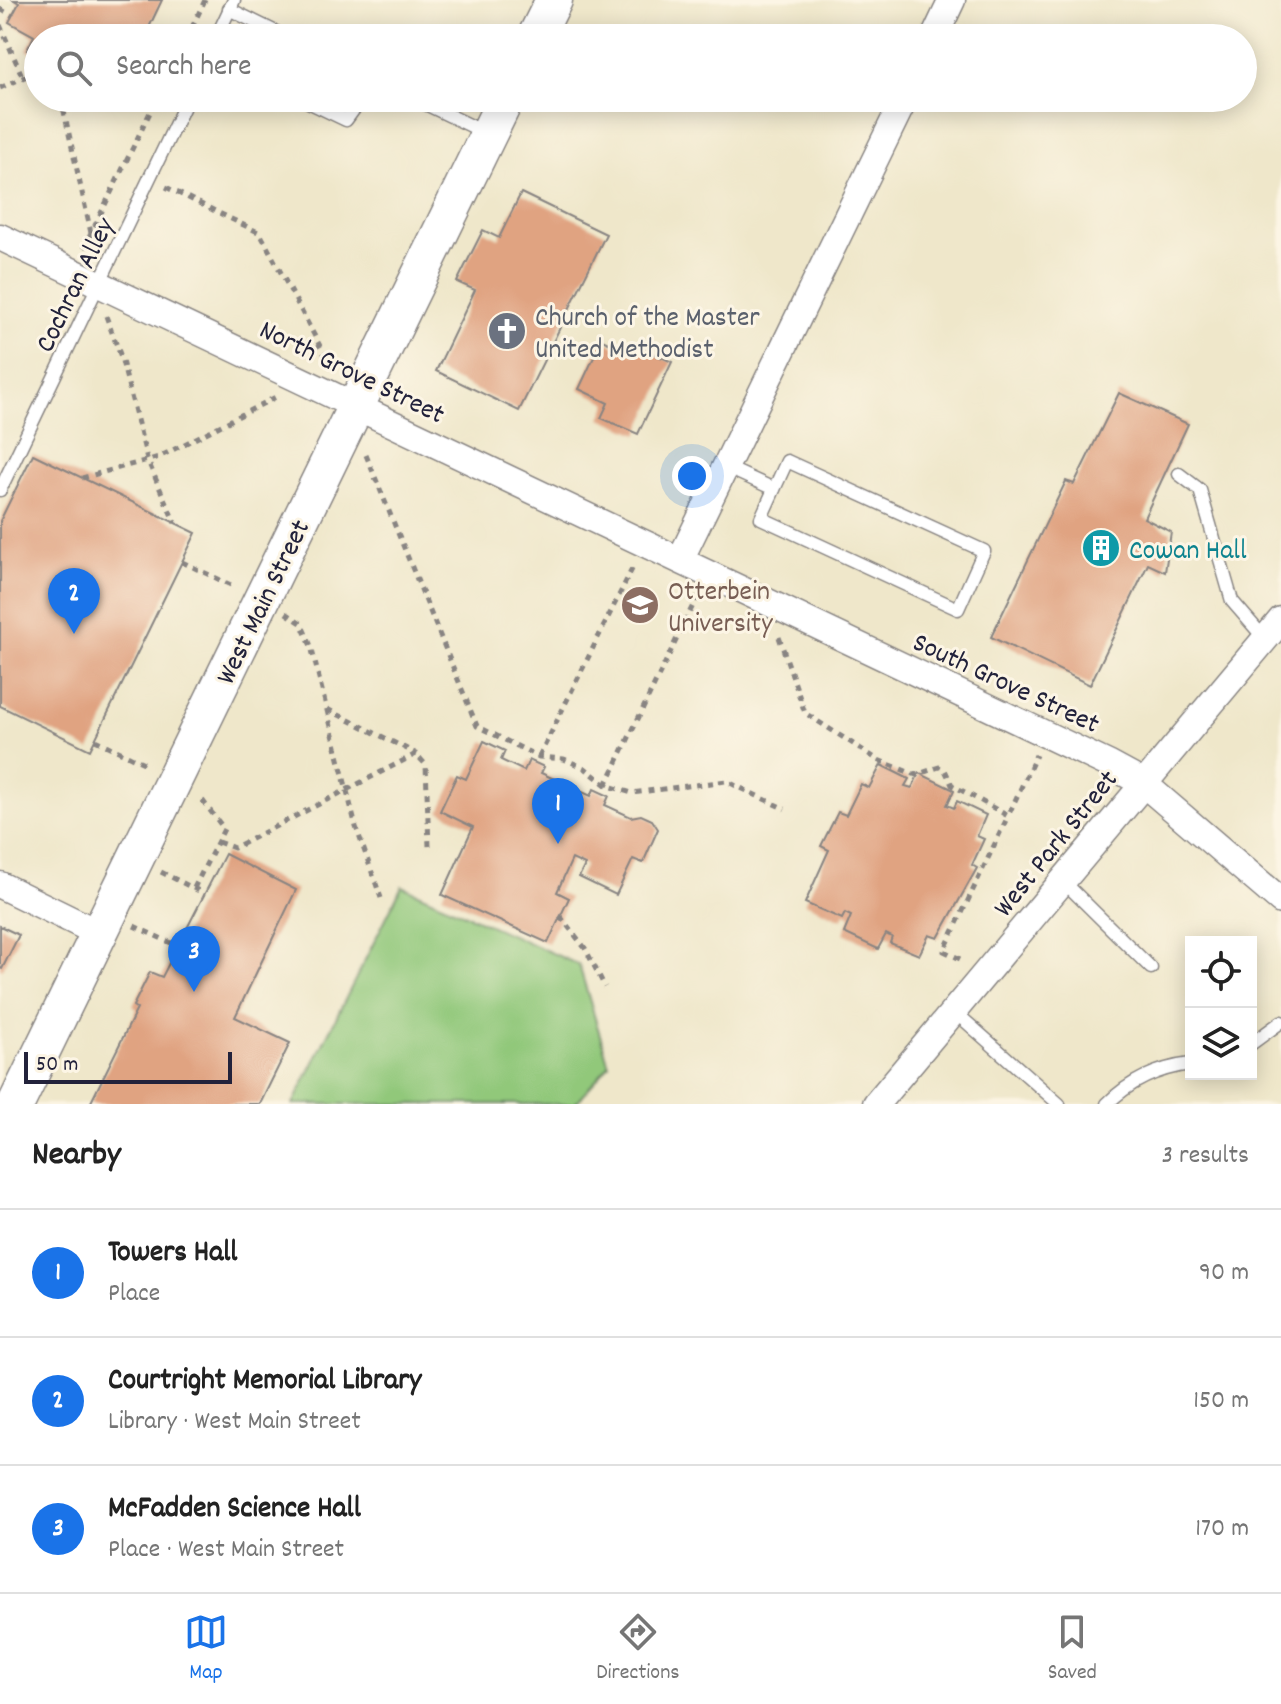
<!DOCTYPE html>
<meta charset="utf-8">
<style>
body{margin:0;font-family:Dekko,sans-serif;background:#f6f6f6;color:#222}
.controls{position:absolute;right:24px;bottom:24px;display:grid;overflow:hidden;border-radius:0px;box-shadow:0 4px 20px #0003}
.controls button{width:72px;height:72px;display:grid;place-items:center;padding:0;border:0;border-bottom:2px solid #e0e0e0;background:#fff;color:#222;font:40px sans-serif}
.scale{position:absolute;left:24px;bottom:20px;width:208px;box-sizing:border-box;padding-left:8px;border:4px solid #22223b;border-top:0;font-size:22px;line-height:28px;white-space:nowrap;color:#22223b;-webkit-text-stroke:6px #fcf5e5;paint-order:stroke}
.you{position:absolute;left:692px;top:476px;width:28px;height:28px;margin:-20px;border:6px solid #fff;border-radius:50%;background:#1a73e8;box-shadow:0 0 0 12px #1a73e833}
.badge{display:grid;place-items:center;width:52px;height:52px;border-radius:50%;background:#1a73e8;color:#fff;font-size:26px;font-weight:700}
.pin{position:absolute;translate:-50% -66px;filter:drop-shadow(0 2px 4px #0008)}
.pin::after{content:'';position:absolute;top:42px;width:28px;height:24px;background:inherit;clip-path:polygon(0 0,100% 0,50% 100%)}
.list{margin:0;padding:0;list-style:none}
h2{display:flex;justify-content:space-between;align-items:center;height:104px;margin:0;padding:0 32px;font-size:34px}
h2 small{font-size:26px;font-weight:400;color:#767676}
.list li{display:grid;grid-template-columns:52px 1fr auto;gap:24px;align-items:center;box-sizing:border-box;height:128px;padding:0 32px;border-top:2px solid #e0e0e0}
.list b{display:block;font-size:30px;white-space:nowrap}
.list p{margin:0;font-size:26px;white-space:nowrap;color:#767676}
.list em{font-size:26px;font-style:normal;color:#767676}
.icon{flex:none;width:44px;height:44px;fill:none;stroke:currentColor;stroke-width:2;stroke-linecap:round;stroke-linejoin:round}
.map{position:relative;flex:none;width:1281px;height:1104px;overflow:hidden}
.search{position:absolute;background:#fff;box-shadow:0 4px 20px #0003;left:24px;right:24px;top:24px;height:88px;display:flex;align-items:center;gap:20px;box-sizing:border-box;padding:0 28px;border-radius:44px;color:#767676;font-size:30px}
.sheet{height:488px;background:#fff}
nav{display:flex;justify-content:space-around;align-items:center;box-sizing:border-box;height:112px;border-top:2px solid #e0e0e0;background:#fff;font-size:22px;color:#767676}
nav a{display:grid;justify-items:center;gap:4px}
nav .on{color:#1a73e8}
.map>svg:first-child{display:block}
.green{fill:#91c87a;stroke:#5a755a;stroke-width:2}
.building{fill:#e0a381}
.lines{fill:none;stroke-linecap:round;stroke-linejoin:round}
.lane-casing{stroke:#888482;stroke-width:15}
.street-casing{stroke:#888482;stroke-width:29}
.secondary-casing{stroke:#888482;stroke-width:39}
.path{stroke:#888482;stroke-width:5;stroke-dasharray:6 6;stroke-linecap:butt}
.lane{stroke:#fff;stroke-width:12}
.street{stroke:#fff;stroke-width:26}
.secondary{stroke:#fff;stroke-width:36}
.labels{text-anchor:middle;stroke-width:6;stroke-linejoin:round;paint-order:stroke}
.street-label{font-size:28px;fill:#22223b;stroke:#fcf5e5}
.worship-label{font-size:28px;fill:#5b616d;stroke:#fcf5e5;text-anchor:start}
.culture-label{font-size:28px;fill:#0d838f;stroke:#fcf5e5;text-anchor:start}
.education-label{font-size:28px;fill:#785e54;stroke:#fcf5e5;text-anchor:start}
</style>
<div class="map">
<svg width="1281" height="1104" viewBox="0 0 1281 1104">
<rect width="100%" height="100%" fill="#fcf5e5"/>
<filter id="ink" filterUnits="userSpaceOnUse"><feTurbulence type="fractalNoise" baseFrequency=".0125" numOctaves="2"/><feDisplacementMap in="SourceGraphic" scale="16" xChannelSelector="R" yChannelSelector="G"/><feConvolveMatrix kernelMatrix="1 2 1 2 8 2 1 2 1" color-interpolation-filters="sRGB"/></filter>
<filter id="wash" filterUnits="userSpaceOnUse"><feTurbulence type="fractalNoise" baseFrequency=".006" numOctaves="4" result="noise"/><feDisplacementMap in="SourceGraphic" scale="32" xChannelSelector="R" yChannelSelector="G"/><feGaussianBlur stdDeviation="1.8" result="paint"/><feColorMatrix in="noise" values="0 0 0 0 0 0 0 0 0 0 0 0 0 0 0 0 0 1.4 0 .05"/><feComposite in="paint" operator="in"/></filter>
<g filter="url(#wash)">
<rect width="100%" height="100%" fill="#efe7ca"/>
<path class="green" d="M402 886 579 965 609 1065 575 1104H293Z"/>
<g id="blocks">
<g class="building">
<path d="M14 0H162L144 38H38V56L27 50 34 36 9 22 19 3Z"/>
<path d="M521 193 606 234 519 411 436 371 475 290 457 282 483 230 499 238Z"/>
<path d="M602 340 633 354 637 346 672 362 638 434 601 418 608 403 579 389Z"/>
<path d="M1119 393 1188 424 1144 518 1171 532 1165 572 1148 564 1090 685 991 637 1066 481 1074 484Z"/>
<path d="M33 454 196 533 90 750 0 706V521Z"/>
<path d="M484 741 505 751 501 760 524 771 529 760 544 767 541 773 591 796 594 789 609 796 605 805 631 817 641 815 652 820 658 829 643 863 633 859 616 895 579 877 585 865 572 859 557 892 569 898 548 943 442 895 473 827 440 811 457 775 466 779Z"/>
<path d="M881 765 909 779 905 786 912 788 919 773 954 790 947 805 954 808 957 801 986 815 977 836 984 839 972 865 977 868 938 938 929 935 919 955 890 943 892 937 886 934 878 949 844 933 851 916 845 913 842 919 805 903 829 850 821 846 838 812 846 815 861 784 869 788Z"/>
<path d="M225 854 296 890 235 1017 290 1043 260 1104H90L137 1009 133 1006 150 972 162 977Z"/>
<path d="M0 926 19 935 2 969 0 968Z"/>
</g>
</g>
</g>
<g filter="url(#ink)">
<use href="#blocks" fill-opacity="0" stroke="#888482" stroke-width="2"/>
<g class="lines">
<g class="lane-casing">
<g id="lane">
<path d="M229 9 288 38"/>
<path d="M216 38 234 0"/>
<path d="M300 98 346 120 362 98"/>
<path d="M413 98 486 133"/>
<path d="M787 461 984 551 958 609 761 518Z"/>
<path d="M726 467 774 489"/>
<path d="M1179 474 1200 490 1232 601 1265 639"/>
<path d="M0 490 188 98"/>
<path d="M1063 881 1151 968"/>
<path d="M955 1012 1059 1104"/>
<path d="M1251 1044 1281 1022"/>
<path d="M1107 1104C1130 1081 1158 1068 1191 1064"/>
</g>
</g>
<g class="street-casing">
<g id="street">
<path d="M934 38 952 0"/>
<path d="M0 237 1108 764 1143 783 1281 901"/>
<path d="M680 560 905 98"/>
<path d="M0 885 100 934"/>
<path d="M876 1104 1281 620"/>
</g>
</g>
<g class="secondary-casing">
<g id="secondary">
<path d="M535 38 554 0"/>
<path d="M16 1104 506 98"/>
</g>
</g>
<g class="path">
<path d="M0 9 13 16"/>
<path d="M0 25 23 78"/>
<path d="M187 38 205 0"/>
<path d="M0 88 38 71"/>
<path d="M61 98 91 233"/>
<path d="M166 187 260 233 330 365"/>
<path d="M84 248 157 98"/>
<path d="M106 316 121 357 147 459 175 523"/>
<path d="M366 455 477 726 539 757 564 759 585 768 606 785 632 793 726 781 785 809"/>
<path d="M82 478 159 457 276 397"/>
<path d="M182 562 233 586"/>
<path d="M286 613 301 623 311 646 356 827 381 898"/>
<path d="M779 637 805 713 878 760 916 775 939 767 945 770 952 785 1008 816 1036 755"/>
<path d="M327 709 415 753"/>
<path d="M95 740 148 765"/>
<path d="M539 757 634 565"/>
<path d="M606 785 698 595"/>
<path d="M218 842 234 848 416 754 426 765 429 847"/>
<path d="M161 872 205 894"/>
<path d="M194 888 224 829 200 797"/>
<path d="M560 916 585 948 605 987"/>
<path d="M134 926 178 946"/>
<path d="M960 959 944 951 1008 816"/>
</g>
<use href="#lane" class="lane"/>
<use href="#street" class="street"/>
<use href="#secondary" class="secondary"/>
</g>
</g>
<defs>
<g id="church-disc" transform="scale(2)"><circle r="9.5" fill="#6b7280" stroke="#fcf5e5"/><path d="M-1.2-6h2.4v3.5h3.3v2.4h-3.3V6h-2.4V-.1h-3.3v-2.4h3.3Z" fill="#fff"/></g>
<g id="building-disc" transform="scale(2)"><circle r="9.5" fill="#0f9aa8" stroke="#fcf5e5"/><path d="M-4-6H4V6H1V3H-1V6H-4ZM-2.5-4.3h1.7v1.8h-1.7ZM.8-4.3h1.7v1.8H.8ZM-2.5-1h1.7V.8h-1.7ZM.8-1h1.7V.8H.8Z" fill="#fff"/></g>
<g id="university-disc" transform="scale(2)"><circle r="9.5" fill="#8d6e63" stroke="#fcf5e5"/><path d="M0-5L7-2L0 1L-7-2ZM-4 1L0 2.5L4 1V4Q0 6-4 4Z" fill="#fff"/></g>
</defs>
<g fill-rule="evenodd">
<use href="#church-disc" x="507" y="331"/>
<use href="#building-disc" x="1101" y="548"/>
<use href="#university-disc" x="640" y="605"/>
</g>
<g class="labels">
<g class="street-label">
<text transform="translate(73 284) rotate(-64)" y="10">Cochran Alley</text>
<text transform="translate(353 370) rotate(26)" y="10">North Grove Street</text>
<text transform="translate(261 601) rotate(-64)" y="10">West Main Street</text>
<text transform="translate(1007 681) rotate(25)" y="10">South Grove Street</text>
<text transform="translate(1054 842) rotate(-51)" y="10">West Park Street</text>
</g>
<g class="worship-label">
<text x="535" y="325">Church of the Master<tspan x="535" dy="32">United Methodist</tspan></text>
</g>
<g class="culture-label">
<text x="1129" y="558">Cowan Hall</text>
</g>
<g class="education-label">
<text x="668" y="599">Otterbein<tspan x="668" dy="32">University</tspan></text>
</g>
</g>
</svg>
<div class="controls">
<button><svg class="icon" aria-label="locate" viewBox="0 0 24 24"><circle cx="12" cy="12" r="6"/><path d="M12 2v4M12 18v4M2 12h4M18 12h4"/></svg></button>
<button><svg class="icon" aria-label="layers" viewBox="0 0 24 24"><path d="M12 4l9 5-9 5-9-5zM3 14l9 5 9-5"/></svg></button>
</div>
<div class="scale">50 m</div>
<div class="you"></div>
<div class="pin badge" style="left:558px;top:844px">1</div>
<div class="pin badge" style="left:74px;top:634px">2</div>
<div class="pin badge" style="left:194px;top:992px">3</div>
<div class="search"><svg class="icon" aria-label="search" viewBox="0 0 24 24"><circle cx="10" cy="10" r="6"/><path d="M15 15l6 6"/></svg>Search here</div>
</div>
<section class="sheet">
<h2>Nearby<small>3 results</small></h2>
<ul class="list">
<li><span class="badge">1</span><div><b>Towers Hall</b><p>Place</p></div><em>90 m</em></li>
<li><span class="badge">2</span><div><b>Courtright Memorial Library</b><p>Library · West Main Street</p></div><em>150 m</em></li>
<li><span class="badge">3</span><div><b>McFadden Science Hall</b><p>Place · West Main Street</p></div><em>170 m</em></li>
</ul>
</section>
<nav>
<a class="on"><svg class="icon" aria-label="map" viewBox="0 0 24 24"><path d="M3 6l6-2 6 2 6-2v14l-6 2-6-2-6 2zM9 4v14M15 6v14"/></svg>Map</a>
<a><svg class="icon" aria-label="directions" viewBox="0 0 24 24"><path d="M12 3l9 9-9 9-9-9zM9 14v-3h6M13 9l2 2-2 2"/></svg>Directions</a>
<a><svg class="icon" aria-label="saved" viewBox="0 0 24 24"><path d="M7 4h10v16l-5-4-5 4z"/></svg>Saved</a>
</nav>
